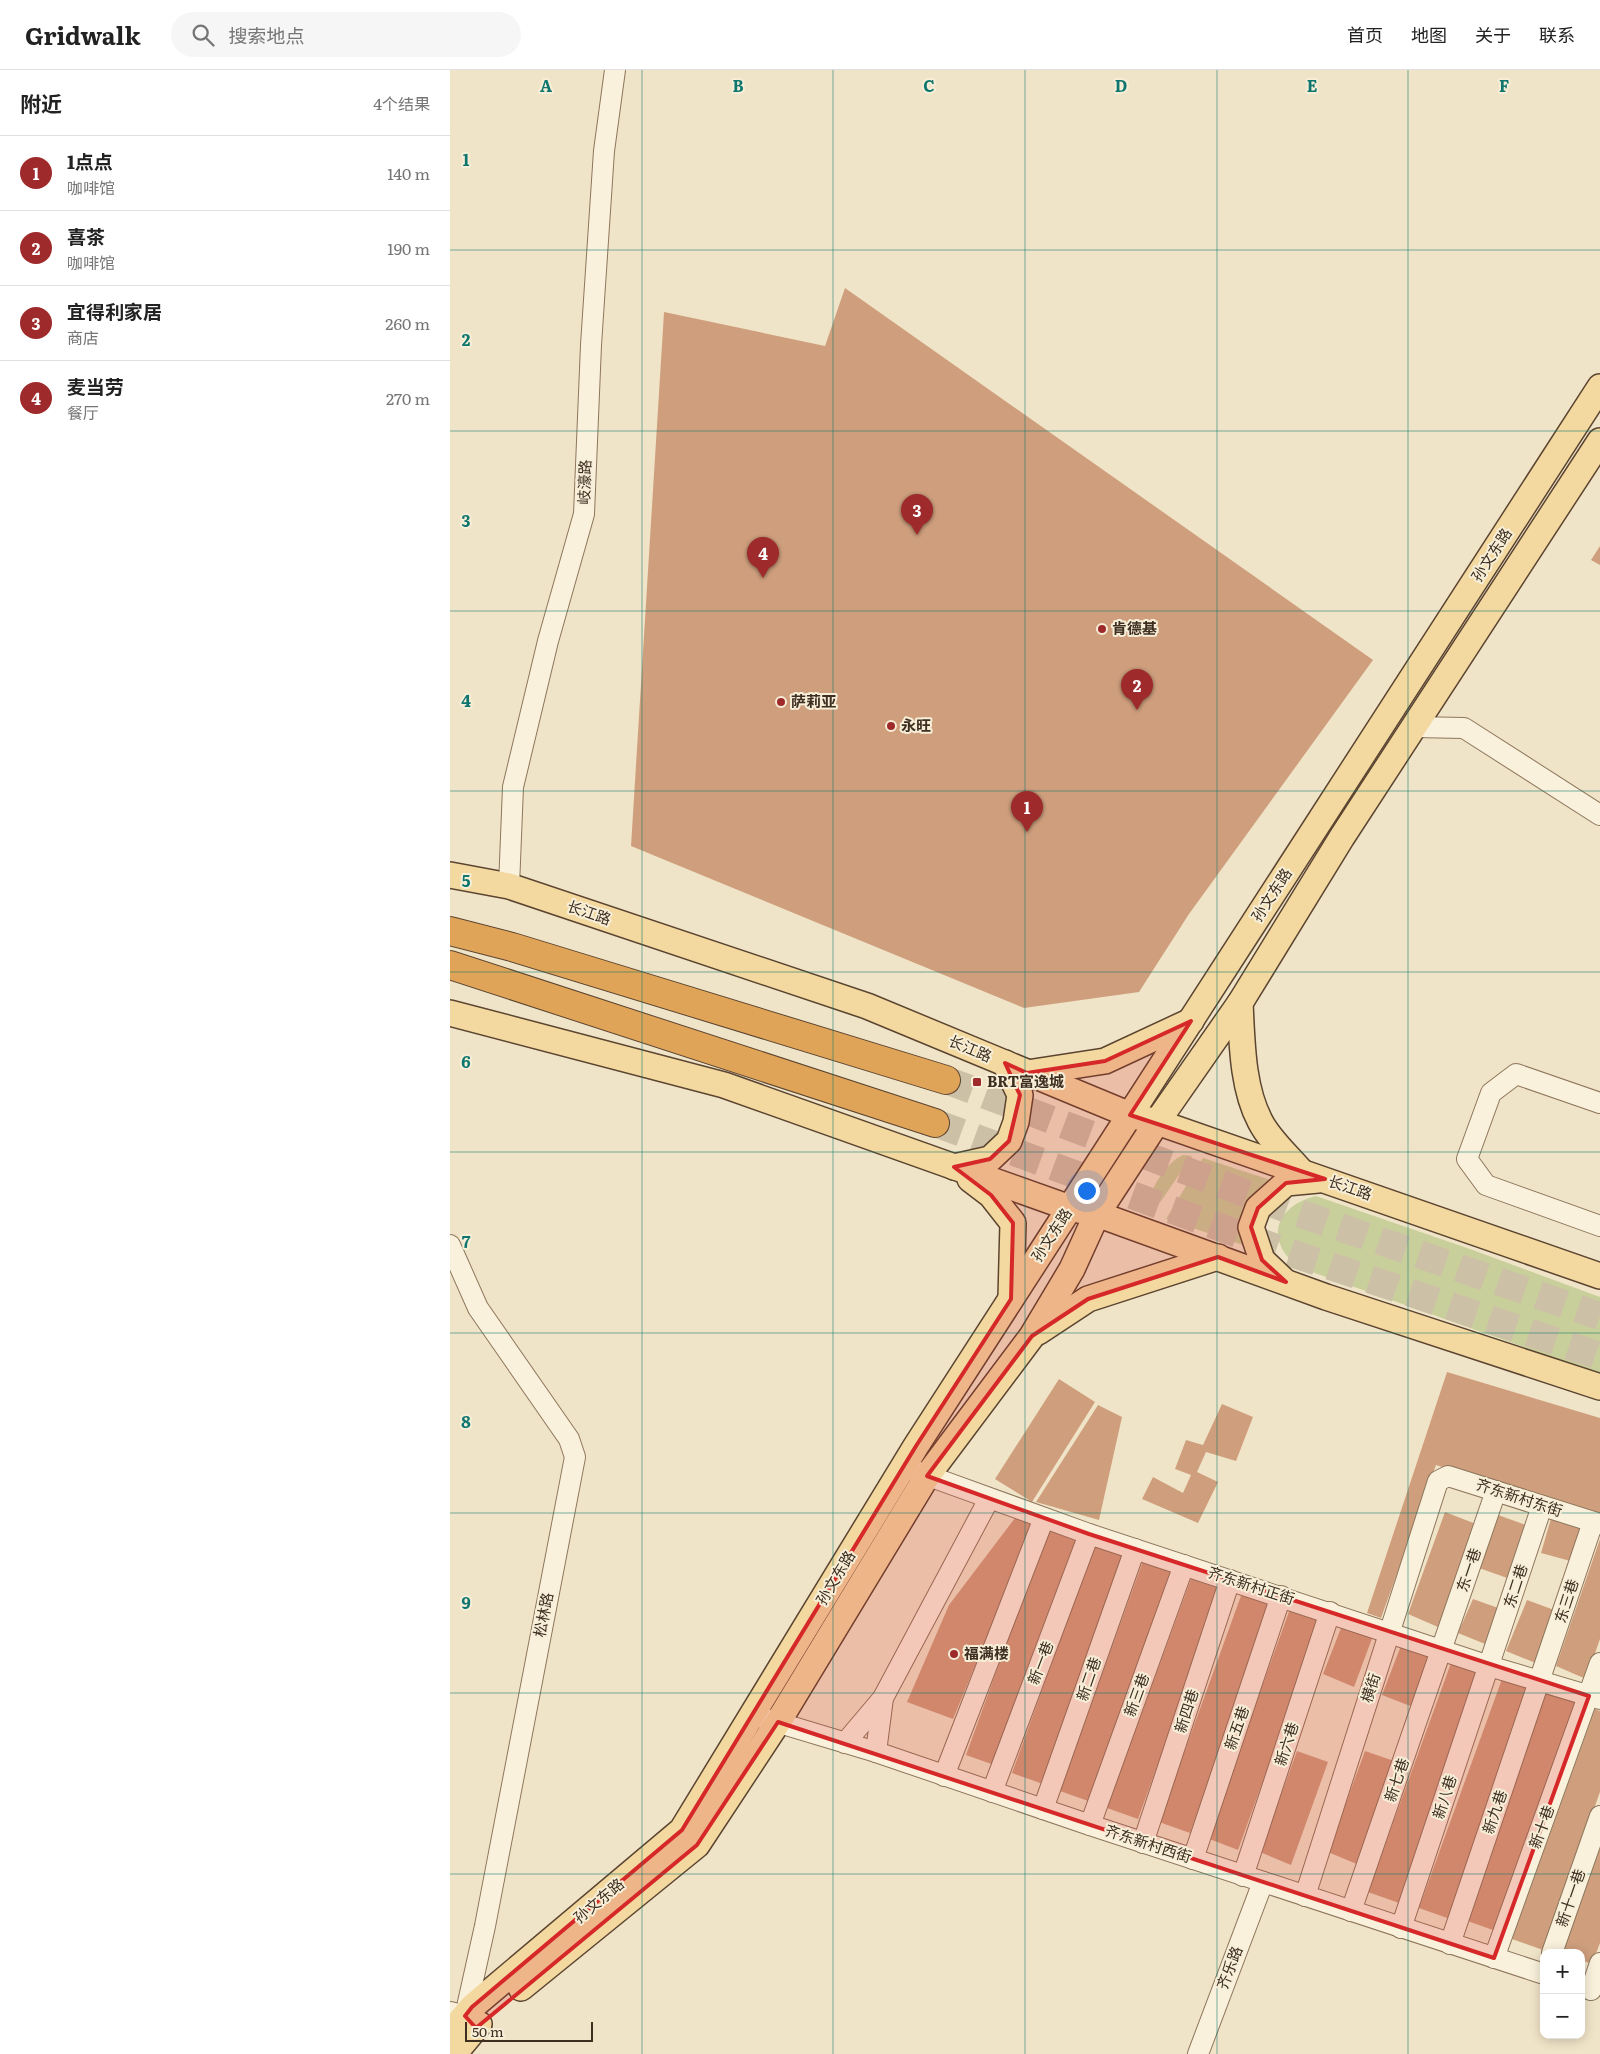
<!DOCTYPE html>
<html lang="zh">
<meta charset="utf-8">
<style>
body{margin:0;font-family:Literata,"Noto Sans SC",serif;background:#f6f6f6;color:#222}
.controls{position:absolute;right:15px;bottom:15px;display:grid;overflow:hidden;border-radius:10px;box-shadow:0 2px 12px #0003}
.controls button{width:45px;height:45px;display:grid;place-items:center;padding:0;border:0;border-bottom:1px solid #e0e0e0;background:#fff;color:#222;font:25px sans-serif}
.scale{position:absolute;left:15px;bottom:12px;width:128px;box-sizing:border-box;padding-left:5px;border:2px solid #3d2e20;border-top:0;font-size:14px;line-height:18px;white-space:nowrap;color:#3d2e20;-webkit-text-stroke:4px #f7eed8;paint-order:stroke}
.you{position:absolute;left:636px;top:1120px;width:18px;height:18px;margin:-12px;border:4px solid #fff;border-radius:50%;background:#1a73e8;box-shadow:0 0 0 8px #1a73e833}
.badge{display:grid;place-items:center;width:32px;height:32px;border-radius:50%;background:#9e2a2b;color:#fff;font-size:16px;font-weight:700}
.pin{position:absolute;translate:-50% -41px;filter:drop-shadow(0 1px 2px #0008)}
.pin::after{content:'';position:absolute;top:26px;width:18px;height:15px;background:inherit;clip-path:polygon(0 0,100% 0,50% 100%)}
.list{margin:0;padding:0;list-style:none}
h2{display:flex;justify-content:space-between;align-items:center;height:65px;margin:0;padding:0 20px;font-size:21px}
h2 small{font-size:16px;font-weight:400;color:#767676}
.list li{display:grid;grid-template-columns:32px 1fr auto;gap:15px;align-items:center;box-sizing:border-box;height:75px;padding:0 20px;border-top:1px solid #e0e0e0}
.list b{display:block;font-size:19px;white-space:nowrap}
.list p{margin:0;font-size:16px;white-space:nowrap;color:#767676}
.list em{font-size:16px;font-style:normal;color:#767676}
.icon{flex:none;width:28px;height:28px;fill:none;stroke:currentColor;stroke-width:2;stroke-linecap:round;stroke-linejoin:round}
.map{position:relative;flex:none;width:1150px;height:1984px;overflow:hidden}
header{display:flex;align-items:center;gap:30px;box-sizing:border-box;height:70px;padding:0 25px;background:#fff;border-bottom:1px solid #e0e0e0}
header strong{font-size:24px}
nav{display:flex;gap:28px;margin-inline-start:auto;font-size:18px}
.search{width:350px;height:45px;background:#f6f6f6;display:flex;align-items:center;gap:12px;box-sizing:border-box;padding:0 18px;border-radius:28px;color:#767676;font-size:19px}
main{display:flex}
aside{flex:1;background:#fff}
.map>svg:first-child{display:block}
.green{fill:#c9cf9b}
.building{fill:#cf9f7d}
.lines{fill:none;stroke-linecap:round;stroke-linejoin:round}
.highway-tunnel{stroke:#ccc0a6;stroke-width:28;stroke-dasharray:28 14;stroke-linecap:butt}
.minor-casing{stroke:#8d765c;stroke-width:22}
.major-casing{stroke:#5b4430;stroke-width:28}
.highway-casing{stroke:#5b4430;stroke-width:30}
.minor{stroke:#faf1dc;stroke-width:20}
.major{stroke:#f3d9a0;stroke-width:25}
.highway{stroke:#e0a458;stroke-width:28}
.marked{fill:#d62828;fill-opacity:0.2;stroke:#d62828;stroke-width:4;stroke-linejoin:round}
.grid{fill:none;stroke:#0f766e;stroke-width:1;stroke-opacity:0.55}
.poi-dot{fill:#9e2a2b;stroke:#f7eed8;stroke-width:2}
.labels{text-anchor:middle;stroke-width:4;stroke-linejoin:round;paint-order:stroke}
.street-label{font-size:15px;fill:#3d2e20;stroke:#f7eed8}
.poi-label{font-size:15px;font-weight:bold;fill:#3d2e20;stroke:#f7eed8;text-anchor:start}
.grid-label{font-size:16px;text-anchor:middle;font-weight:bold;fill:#0f766e;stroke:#f7eed8;stroke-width:4;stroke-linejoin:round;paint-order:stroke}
</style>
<header>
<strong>Gridwalk</strong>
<div class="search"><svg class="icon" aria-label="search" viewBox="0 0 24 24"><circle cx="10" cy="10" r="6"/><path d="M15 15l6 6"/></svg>搜索地点</div>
<nav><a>首页</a><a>地图</a><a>关于</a><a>联系</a></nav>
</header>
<main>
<aside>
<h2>附近<small>4个结果</small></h2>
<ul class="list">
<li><span class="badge">1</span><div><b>1点点</b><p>咖啡馆</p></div><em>140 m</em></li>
<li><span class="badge">2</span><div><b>喜茶</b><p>咖啡馆</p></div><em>190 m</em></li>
<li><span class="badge">3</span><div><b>宜得利家居</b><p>商店</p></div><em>260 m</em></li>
<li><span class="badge">4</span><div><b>麦当劳</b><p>餐厅</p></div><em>270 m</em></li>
</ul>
</aside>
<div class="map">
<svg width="1150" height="1984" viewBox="0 0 1150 1984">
<rect width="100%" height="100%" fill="#f0e4c8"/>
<g class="green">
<path d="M733 1085 742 1086 702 1144 697 1133C703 1115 716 1093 733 1085Z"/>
<path d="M753 1088 827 1112 799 1177 716 1149Z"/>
<path d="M866 1126 1020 1179 1150 1227V1304L848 1197C814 1170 825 1136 866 1126Z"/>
</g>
<g class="building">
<path d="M395 218 923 590 739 844 689 922 574 938 181 776 214 242 375 276Z"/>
<path d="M1150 476V495L1141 490Z"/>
<path d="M997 1302 1150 1348V1448L986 1395 931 1548 917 1543Z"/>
<path d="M609 1309 645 1332 582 1432 545 1409Z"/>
<path d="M772 1334 803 1347 786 1391 756 1382 747 1402 768 1412 748 1453 692 1429 703 1407 733 1423 741 1405 725 1399 736 1370 753 1375Z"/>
<path d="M648 1335 672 1347 649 1450 586 1432Z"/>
<path d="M995 1442 1026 1454 988 1557 958 1544Z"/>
<path d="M1048 1445 1079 1456 1060 1509 1029 1498Z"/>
<path d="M1102 1445 1135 1455 1124 1492 1091 1483Z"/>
<path d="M565 1448 584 1453 503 1649 457 1632 499 1535Z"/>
<path d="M599 1456 630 1467 547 1696 516 1685Z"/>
<path d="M1150 1469V1569L1136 1609 1106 1596Z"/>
<path d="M645 1474 676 1485 593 1714 562 1703Z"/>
<path d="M693 1491 724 1502 641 1732 610 1721Z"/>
<path d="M741 1509 771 1519 688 1749 657 1738Z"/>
<path d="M792 1523 823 1533 740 1763 709 1752Z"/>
<path d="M1023 1529 1054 1540 1040 1576 1008 1563Z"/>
<path d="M1077 1530 1107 1541 1088 1594 1056 1581Z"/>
<path d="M840 1539 871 1550 788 1780 757 1768Z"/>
<path d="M893 1553 924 1563 904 1617 873 1604Z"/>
<path d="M952 1573 983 1583 963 1637 932 1625Z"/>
<path d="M1001 1593 1032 1603 949 1833 918 1822Z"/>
<path d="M1052 1609 1083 1620 1000 1849 969 1838Z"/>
<path d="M1095 1620 1126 1630 1043 1860 1012 1849Z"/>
<path d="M1145 1639 1150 1641V1722L1093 1880 1062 1869Z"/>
<path d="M847 1681 878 1692 841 1795 810 1782Z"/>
<path d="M915 1681 947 1692 909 1795 878 1782Z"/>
<path d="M1150 1778V1873L1142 1894 1131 1890V1883H1112Z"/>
</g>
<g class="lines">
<g class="highway-tunnel">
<path d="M496 1010 848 1143 1150 1246"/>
<path d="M485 1053 829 1179 1150 1286"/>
</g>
<g class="minor-casing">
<g id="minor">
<path d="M964 657 1014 658 1150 745"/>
<path d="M59 816 63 717 98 571 134 444 141 275 154 81 165 0"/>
<path d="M1150 1033 1066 1004 1041 1023 1017 1089 1036 1115 1150 1156"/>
<path d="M0 1175 28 1238 119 1369 125 1387 35 1856 15 1946 0 1942"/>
<path d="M465 1401 639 1464 1039 1596 1150 1629"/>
<path d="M303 1645 426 1682 640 1755 1094 1904"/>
<path d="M395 1673 433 1628"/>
<path d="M426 1682 433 1628 539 1429"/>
<path d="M494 1706 594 1448"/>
<path d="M542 1722 639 1464"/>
<path d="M593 1739 685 1479"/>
<path d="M640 1755 734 1495"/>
<path d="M693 1773 780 1510"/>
<path d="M743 1789 831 1526"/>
<path d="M793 1806 880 1542"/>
<path d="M855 1826 988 1411 998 1406 1150 1454"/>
<path d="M901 1841 1046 1421"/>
<path d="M951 1858 1092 1436"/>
<path d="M1000 1874 1143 1452"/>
<path d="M1102 1883 1150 1746"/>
<path d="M1044 1888 1150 1593"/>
<path d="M1141 1920 1150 1893"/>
<path d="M748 1984 813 1812"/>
</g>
</g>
<g class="major-casing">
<g id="major">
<path d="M0 805 59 816 417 936 680 1045 707 1052 1150 1206"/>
<path d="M790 933C792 971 792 1017 810 1051 819 1069 836 1084 849 1099"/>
<path d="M0 943 274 1015 620 1138 647 1144 876 1227 1150 1317"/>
<path d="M577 1003 655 991 741 951"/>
<path d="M504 1097 540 1089 559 1071 566 1052 570 1025 555 993"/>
<path d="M520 1109 541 1125 563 1153 561 1228"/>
<path d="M832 1209 812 1190 801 1157 808 1138 836 1113 868 1110"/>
<path d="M588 1262 638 1229 768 1187"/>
<path d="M71 1918 247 1775 328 1652 477 1406 582 1266 622 1199 647 1144 707 1052 790 933 892 767 1150 371"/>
<path d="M0 1963 22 1937 232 1760 466 1376 1150 317"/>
<path d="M4 1984 29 1954"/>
</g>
</g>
<g class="highway-casing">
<g id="highway">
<path d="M0 861 62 877 496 1010"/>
<path d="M0 895 485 1053"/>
</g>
</g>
<use href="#minor" class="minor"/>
<use href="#major" class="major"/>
<use href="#highway" class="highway"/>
</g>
<path class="marked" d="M741 951 680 1045 875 1109 836 1113 808 1138 801 1157 812 1190 836 1212 768 1187 638 1229 582 1266 477 1406 639 1464 1139 1626 1044 1888 328 1652 247 1775 26 1958 15 1946 22 1937 232 1760 466 1376 561 1229 563 1153 541 1125 504 1097 540 1089 559 1071 570 1025 555 993 577 1003 655 991Z"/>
<path class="grid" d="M192 0V1984M383 0V1984M575 0V1984M767 0V1984M958 0V1984M0 180H1150M0 361H1150M0 541H1150M0 721H1150M0 902H1150M0 1082H1150M0 1263H1150M0 1443H1150M0 1623H1150M0 1804H1150"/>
<g class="poi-dot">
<circle cx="652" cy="559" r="5"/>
<circle cx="331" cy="632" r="5"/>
<circle cx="441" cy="656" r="5"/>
<rect x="522" y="1007" width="10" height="10" rx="2.5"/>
<circle cx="504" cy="1584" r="5"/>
</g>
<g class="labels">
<g class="street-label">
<text transform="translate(135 412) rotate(-88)" y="5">岐濠路</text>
<text transform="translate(1042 485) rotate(-57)" y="5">孙文东路</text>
<text transform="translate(822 825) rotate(-57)" y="5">孙文东路</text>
<text transform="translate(139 843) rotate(19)" y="5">长江路</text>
<text transform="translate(520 979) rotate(23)" y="5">长江路</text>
<text transform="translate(900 1118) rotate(19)" y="5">长江路</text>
<text transform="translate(602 1165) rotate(-57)" y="5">孙文东路</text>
<text transform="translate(1069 1428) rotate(18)" y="5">齐东新村东街</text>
<text transform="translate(1019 1500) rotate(-71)" y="5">东一巷</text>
<text transform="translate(386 1508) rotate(-59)" y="5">孙文东路</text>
<text transform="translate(801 1516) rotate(18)" y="5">齐东新村正街</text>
<text transform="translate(1066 1516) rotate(-72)" y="5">东二巷</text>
<text transform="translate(1117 1531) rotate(-72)" y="5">东三巷</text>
<text transform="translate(94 1545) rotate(-79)" y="5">松林路</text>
<text transform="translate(591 1593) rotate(-69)" y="5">新一巷</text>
<text transform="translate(639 1609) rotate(-71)" y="5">新二巷</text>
<text transform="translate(921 1618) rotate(-72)" y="5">横街</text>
<text transform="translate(687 1625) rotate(-70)" y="5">新三巷</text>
<text transform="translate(737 1641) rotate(-72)" y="5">新四巷</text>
<text transform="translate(787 1658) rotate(-71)" y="5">新五巷</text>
<text transform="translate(837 1674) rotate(-72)" y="5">新六巷</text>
<text transform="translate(947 1710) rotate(-71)" y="5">新七巷</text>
<text transform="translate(995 1727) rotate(-72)" y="5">新八巷</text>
<text transform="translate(1045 1742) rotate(-71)" y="5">新九巷</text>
<text transform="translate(1092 1757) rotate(-70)" y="5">新十巷</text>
<text transform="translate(698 1774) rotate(18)" y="5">齐东新村西街</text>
<text transform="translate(1121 1828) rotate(-71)" y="5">新十一巷</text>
<text transform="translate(149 1831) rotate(-40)" y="5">孙文东路</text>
<text transform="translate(780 1898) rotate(-69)" y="5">齐乐路</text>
</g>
<g class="poi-label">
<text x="662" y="564">肯德基</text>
<text x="341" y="637">萨莉亚</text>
<text x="451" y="661">永旺</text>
<text x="537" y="1017">BRT富逸城</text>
<text x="514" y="1589">福满楼</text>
</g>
</g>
<g class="grid-label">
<text x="96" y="22">A</text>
<text x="288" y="22">B</text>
<text x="479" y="22">C</text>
<text x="671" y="22">D</text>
<text x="862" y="22">E</text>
<text x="1054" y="22">F</text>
<text x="16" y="96">1</text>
<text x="16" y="276">2</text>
<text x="16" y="457">3</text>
<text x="16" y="637">4</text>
<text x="16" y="817">5</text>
<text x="16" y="998">6</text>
<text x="16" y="1178">7</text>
<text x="16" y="1358">8</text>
<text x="16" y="1539">9</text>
</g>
</svg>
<div class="controls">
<button>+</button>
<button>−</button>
</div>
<div class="scale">50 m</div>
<div class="you"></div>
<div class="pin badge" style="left:577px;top:762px">1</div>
<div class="pin badge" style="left:687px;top:640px">2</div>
<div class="pin badge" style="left:467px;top:465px">3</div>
<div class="pin badge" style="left:313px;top:508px">4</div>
</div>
</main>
